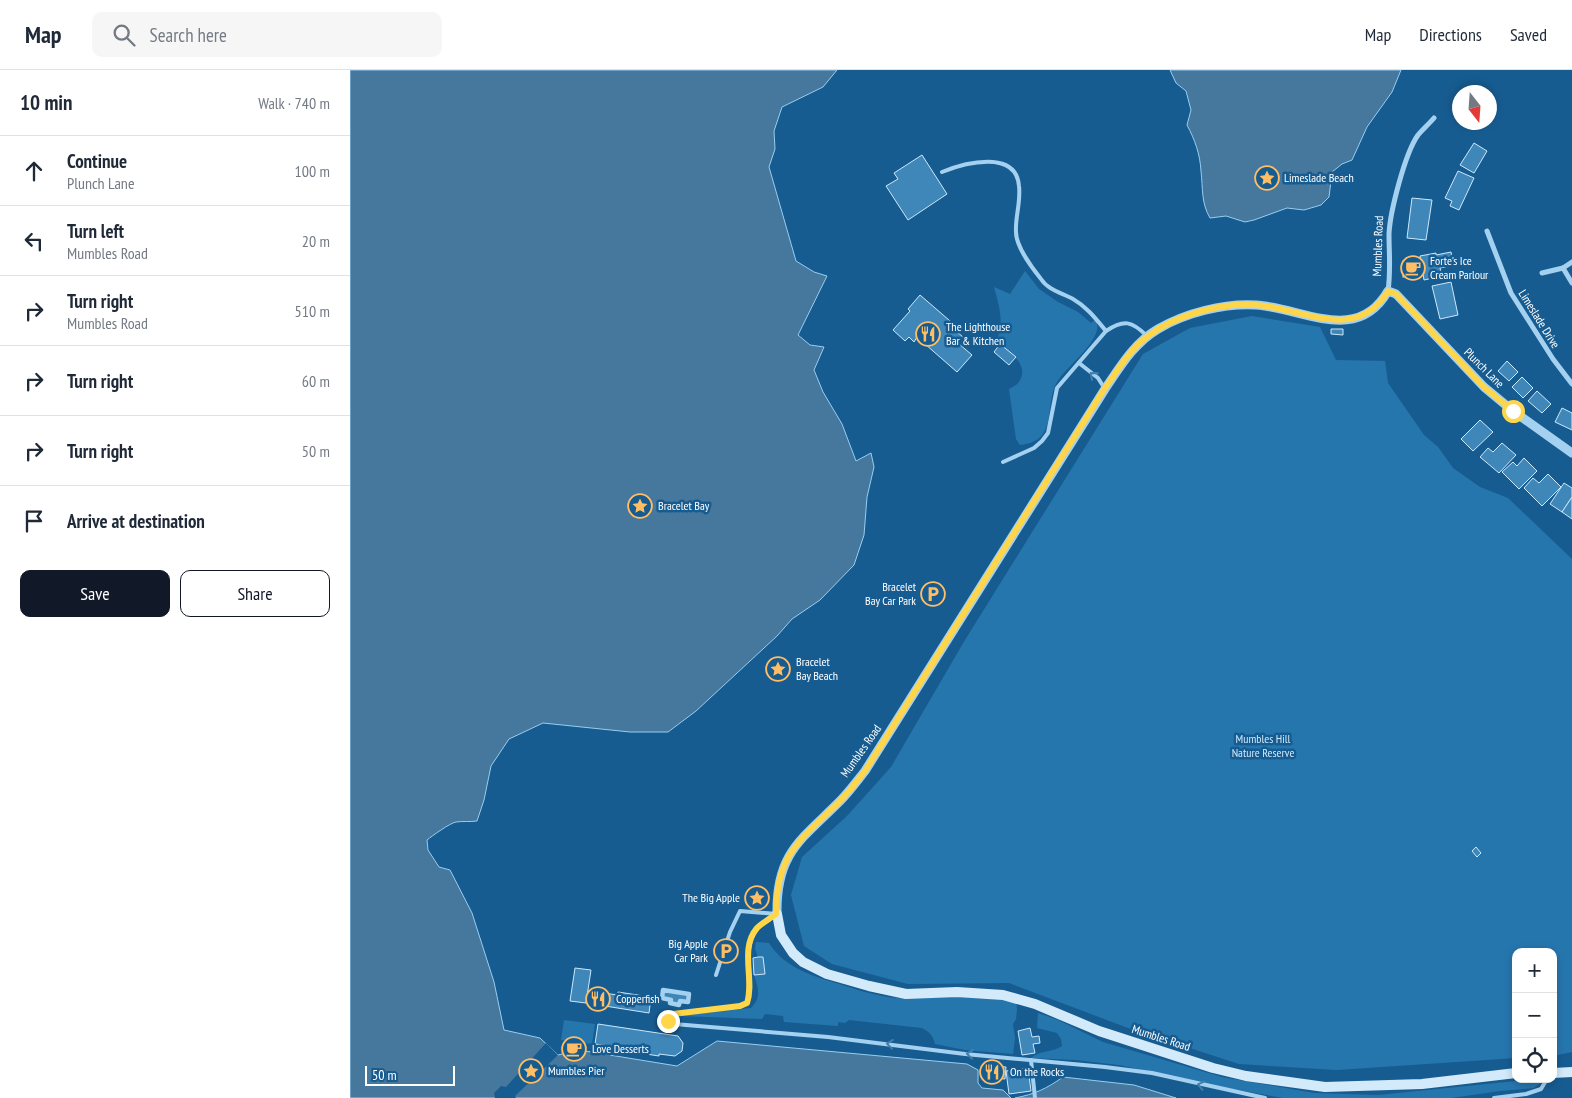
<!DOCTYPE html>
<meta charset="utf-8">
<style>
body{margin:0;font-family:"PT Sans Narrow",sans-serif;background:#f6f6f7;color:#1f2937}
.controls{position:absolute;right:15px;bottom:15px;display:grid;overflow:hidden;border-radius:10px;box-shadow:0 2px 8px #0003}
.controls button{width:45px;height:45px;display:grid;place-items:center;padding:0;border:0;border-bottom:1px solid #e0e1e3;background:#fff;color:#1f2937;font:25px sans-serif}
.compass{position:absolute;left:1102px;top:15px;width:45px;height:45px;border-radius:50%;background:#fff;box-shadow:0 2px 8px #0003;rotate:163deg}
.scale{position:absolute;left:15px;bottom:12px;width:90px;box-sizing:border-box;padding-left:5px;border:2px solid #fff;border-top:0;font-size:14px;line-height:18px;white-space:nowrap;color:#fff;-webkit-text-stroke:4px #175c91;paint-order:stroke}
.stop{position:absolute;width:15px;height:15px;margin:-11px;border:4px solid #ffd54a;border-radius:50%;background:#fff}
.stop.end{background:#ffd54a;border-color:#fff;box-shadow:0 1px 5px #0008}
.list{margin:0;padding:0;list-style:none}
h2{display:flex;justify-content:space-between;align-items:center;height:65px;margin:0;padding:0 20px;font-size:21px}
h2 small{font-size:16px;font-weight:400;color:#747a83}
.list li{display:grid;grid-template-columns:32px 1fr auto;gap:15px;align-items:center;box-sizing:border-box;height:70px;padding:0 20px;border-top:1px solid #e0e1e3}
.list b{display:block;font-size:19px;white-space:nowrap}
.list p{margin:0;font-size:16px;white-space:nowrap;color:#747a83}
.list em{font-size:16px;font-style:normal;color:#747a83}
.actions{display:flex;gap:10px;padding:15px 20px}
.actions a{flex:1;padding:11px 0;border:1px solid #111827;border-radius:10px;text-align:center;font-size:18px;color:#111827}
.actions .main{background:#111827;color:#fff}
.icon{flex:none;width:28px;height:28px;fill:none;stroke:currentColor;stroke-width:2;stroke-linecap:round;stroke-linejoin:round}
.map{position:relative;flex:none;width:1222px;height:1028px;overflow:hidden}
header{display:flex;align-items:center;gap:30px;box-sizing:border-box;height:70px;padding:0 25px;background:#fff;border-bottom:1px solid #e0e1e3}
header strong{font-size:24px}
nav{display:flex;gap:28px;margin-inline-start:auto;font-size:18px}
.search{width:350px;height:45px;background:#f6f6f7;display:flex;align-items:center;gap:12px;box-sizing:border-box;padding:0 18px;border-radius:10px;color:#747a83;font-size:19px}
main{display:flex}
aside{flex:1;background:#fff}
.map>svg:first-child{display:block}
.green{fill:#2676ae}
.water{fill:#46779d;stroke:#97cef3}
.pier{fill:#175c91}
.building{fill:#3f86b9;stroke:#cce8fb}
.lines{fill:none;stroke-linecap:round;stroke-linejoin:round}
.service{stroke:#a5d1f0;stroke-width:4}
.pedestrian{stroke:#a5d1f0;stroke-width:4.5}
.minor{stroke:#a5d1f0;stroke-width:5}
.tertiary{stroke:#a5d1f0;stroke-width:9}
.secondary{stroke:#d3eafb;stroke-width:10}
.oneway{stroke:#427fae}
.route{stroke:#ffd54a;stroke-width:6}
.labels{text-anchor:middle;stroke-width:5;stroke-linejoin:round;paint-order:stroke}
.poi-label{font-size:12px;fill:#fff;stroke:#175c91;text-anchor:start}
.street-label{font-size:12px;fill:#fff;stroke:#175c91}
.park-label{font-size:12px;fill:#cce8fb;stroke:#175c91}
</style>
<header>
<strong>Map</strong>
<div class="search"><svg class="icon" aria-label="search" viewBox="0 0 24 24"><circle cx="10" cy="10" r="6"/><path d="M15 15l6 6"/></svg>Search here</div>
<nav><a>Map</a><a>Directions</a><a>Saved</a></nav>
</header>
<main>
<aside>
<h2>10 min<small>Walk · 740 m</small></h2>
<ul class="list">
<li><svg class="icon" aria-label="ahead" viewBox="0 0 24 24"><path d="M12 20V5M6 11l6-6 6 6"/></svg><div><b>Continue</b><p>Plunch Lane</p></div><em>100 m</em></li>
<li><svg class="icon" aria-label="left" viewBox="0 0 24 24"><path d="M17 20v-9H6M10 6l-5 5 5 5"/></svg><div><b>Turn left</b><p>Mumbles Road</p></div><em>20 m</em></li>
<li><svg class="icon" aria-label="right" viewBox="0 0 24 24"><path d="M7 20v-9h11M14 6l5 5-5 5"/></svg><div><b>Turn right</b><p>Mumbles Road</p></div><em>510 m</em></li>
<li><svg class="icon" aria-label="right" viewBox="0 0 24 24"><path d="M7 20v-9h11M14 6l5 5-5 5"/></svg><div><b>Turn right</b></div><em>60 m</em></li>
<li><svg class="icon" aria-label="right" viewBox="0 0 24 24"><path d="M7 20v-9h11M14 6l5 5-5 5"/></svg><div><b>Turn right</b></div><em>50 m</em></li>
<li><svg class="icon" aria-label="arrive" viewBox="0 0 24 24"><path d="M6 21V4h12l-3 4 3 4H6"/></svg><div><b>Arrive at destination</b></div></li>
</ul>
<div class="actions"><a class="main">Save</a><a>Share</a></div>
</aside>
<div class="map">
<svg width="1222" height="1028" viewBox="0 0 1222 1028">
<rect width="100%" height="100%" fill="#175c91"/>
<g class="green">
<path d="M675 201 689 219 708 232 728 242 741 253 745 250C757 266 718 295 709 309 692 332 711 371 670 375L666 369 659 319C662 317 667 315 669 312 681 294 657 280 646 271 655 253 649 235 644 217L660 224Z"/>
<path d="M902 246 970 257 986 290 1035 291 1038 313 1074 365 1088 377 1103 398 1130 417 1158 428 1222 489V982L1203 986V882H1166V988L987 1000 889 994 778 958 659 913 558 914 482 894 454 876 441 825 452 787 497 746 541 697 615 570 793 284 840 258Z"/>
<path d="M406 872 419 873C432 894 454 903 476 910 500 917 522 926 547 928 566 929 583 926 601 926 622 925 646 927 666 932L667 939 666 949 663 954 665 968 663 984 615 980 585 974C583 966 580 962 572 958L499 950 495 953 488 952V956L434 952 433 946 415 944 412 949 330 946 401 938C412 927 408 918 404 905L415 904 413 887H408L405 879Z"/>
<path d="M688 943 708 950 753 972 872 1007 964 1023 1028 1025 1187 1009 1191 1010V1013L1184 1018 1150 1021 1101 1028H933L872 1017 769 995 726 990 681 988C689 980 702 983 712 976L711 969 707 963 687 958Z"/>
<path d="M214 950 245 954 242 974 211 970Z"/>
</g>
<g class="water">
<path d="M0 0H487L473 17 432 37 424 61 425 79 419 97 446 191 464 202 477 206 448 265 460 275 474 277 464 300 473 322 492 354 506 391 521 383 524 397 517 427 514 465 504 495 470 530 442 549 427 566 346 641 318 662H280L193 653 159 669 141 696 134 730 127 751C120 752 113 751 106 752 100 753 82 766 77 770L78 780 89 797 100 800 122 843 144 912 154 960 190 968 208 985 229 980 327 996 367 971 617 994 628 1000V1013L632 1018 653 1020 661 1028H0Z"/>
<path d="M820 0H1051L1042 22 1017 57 1002 90 992 94 982 102 979 127 971 135 954 140 937 138 904 150 895 152 876 146 860 148C851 133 853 118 851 101 850 84 845 70 837 55L841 40 836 21 826 13Z"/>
<path d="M713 1007 784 1015 826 1028H665C685 1024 696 1019 713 1007Z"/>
</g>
<path class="pier" d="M196 973 208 985 165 1026 166 1028H145L144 1023 151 1016 156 1017Z"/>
<g class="building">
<path d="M1124 73 1137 81 1124 103 1110 95Z"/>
<path d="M572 85 597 124 558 150 536 116 548 109 544 103Z"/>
<path d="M1108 101 1124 108 1109 140 1100 136 1102 131 1095 128Z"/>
<path d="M1062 128 1082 130 1076 170 1057 168Z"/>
<path d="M1101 182 1104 195 1090 198 1092 206 1074 210 1070 186 1086 183V185Z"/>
<rect x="1053" y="191" width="13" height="16"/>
<path d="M1101 212 1108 245 1090 249 1082 216Z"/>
<path d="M570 225 607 257 605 260 613 267 608 273 622 285 607 302 567 267 564 272 559 267 555 271 543 260 560 241 558 239Z"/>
<path d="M981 259H993V265L981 264Z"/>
<path d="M650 274 666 287 659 295 644 282Z"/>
<path d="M1157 291 1168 302 1159 311 1148 301Z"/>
<path d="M1172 307 1183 318 1173 328 1162 317Z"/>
<path d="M1187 321 1201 334 1192 343 1178 331Z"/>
<path d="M1212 338 1222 343V360L1205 352Z"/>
<path d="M1130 350 1143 362 1123 381 1111 369Z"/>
<path d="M1152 373 1166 385 1149 403 1130 387 1138 378 1143 382Z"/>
<path d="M1174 388 1187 401 1169 419 1152 402 1163 392 1167 396Z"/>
<path d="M1198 404 1211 417 1192 436 1174 418 1183 408 1189 413Z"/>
<path d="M1214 413 1222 418V427L1212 442 1200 434Z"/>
<path d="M1222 427V449L1212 442Z"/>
<path d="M1126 777 1131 783 1127 787 1122 781Z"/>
<path d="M408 887H413L415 904 404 905 403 888Z"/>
<path d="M225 898 241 900 236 933 220 931Z"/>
<path d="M313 920 339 924 338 932 330 931 329 935 320 933 321 930 312 928Z"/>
<path d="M238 921 268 925V922L301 927 299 943 236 933Z"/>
<path d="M248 954 328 966 333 973 332 981 325 986 309 984V986L296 984 297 982 245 974Z"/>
<path d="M680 958 682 967 689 966 690 973 683 974 685 983 672 985 668 961Z"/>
<path d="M634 995 656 997 655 1009 633 1007Z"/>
<path d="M678 998 681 1021 659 1024 656 1001Z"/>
</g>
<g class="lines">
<g class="service">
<path d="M592 102C614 93 666 79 669 116 671 132 665 147 666 162 666 176 682 198 691 209 698 220 712 223 723 229 737 237 746 249 756 261"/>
<path d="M729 293 748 308 755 319"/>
<path d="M653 392 684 378 692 371 698 363 707 318 756 261C774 249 782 251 797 266"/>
<path d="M425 845C419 849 410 854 406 860 391 882 405 909 397 933L390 936 323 944 317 948 319 951 324 954 478 967 615 984 755 997 802 1003 915 1028"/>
<path d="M366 905 380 862 390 841 427 844"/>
<path d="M681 990 685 1028"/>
<path d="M1144 1028 1176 1024 1191 1019 1197 1009"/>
</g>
<path class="pedestrian" d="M313 920 339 924 338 932 330 931 329 935 320 933 321 930 312 928Z"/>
<g class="minor">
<path d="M1137 161 1161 223 1203 289 1222 314"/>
<path d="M1213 198 1222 213"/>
<path d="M1192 203 1213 198 1222 192"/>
<path d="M1038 221C1041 201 1039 184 1039 164 1040 142 1055 83 1068 65 1073 59 1079 54 1084 48"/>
</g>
<path class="tertiary" d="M427 844C426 783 451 770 490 731 499 722 507 711 515 701L755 319C770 297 784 273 808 259 835 243 874 233 906 235 953 238 1007 275 1038 221L1046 224 1134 317 1163 341 1222 383"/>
<g class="secondary">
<path d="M427 844 431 865 443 883 453 892 477 904 519 916 556 924 607 922 653 925 685 934 749 961 863 998 896 1006 975 1017 1072 1014 1166 1003"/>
<path d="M1203 1003 1222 1002"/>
</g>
</g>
<defs><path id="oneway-chevron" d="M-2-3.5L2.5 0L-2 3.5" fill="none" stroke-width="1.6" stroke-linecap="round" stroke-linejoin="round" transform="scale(1.25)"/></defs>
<g class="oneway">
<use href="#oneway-chevron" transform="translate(743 305) rotate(-139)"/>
<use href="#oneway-chevron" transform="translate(540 974) rotate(-173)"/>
<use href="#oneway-chevron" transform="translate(620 984) rotate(-174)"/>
<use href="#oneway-chevron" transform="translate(851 1015) rotate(-167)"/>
</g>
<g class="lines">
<path class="route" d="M318 951 317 948 323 944 390 936 397 933C405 910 389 879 407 858 412 853 421 848 426 844 426 783 451 770 490 731 499 722 507 711 515 701L755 318C768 300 780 279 798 266 825 245 873 232 906 235 953 238 1006 274 1038 221L1046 224 1134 317 1163 341"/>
</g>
<defs>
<g id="sight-ring" transform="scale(1.25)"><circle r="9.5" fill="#175c91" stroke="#ffbd64" stroke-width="1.5"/><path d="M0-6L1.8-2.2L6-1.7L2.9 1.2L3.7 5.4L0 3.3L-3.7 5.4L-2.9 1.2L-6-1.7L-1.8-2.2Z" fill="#ffbd64"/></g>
<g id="cafe-ring" transform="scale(1.25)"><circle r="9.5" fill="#175c91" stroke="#ffbd64" stroke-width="1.5"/><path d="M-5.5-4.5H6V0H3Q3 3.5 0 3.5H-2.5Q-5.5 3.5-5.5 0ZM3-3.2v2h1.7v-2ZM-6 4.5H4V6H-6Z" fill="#ffbd64"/></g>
<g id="restaurant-ring" transform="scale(1.25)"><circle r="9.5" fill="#175c91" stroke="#ffbd64" stroke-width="1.5"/><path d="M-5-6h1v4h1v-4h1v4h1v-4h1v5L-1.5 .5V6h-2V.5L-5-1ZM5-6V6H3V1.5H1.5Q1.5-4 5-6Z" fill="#ffbd64"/></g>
<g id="parking-ring" transform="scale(1.25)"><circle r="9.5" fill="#175c91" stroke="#ffbd64" stroke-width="1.5"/><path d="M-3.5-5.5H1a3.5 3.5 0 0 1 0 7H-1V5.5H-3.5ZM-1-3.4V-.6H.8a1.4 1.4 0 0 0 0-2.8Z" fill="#ffbd64"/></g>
</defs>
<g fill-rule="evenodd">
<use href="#sight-ring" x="917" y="108"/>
<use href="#cafe-ring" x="1063" y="198"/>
<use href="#restaurant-ring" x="578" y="264"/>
<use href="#sight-ring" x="290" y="436"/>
<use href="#parking-ring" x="583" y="524"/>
<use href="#sight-ring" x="428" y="599"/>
<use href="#sight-ring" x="407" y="828"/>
<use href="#parking-ring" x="376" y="881"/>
<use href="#restaurant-ring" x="248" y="929"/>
<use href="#cafe-ring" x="224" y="979"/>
<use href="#sight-ring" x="181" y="1001"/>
<use href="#restaurant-ring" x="642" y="1002"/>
</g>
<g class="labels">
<g class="poi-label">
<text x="934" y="112">Limeslade Beach</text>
<text x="1080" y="195">Forte's Ice<tspan x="1080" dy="14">Cream Parlour</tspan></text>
<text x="596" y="261">The Lighthouse<tspan x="596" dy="14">Bar &amp; Kitchen</tspan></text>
<text x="308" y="440">Bracelet Bay</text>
<text x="566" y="521" text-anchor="end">Bracelet<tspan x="566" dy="14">Bay Car Park</tspan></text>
<text x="446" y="596">Bracelet<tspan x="446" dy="14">Bay Beach</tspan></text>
<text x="390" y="832" text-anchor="end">The Big Apple</text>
<text x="358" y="878" text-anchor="end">Big Apple<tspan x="358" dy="14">Car Park</tspan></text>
<text x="266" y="933">Copperfish</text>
<text x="242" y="983">Love Desserts</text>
<text x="198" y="1005">Mumbles Pier</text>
<text x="660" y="1006">On the Rocks</text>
</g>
<g class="street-label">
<text transform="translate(1028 176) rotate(-88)" y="4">Mumbles Road</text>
<text transform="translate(1189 249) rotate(58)" y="4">Limeslade Drive</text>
<text transform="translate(1134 298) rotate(45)" y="4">Plunch Lane</text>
<text transform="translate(511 681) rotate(-55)" y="4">Mumbles Road</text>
<text transform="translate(811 968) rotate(18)" y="4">Mumbles Road</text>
</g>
<g class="park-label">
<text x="913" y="673">Mumbles Hill<tspan x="913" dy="14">Nature Reserve</tspan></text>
</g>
</g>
</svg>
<div class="controls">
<button>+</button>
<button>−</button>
<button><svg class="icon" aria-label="locate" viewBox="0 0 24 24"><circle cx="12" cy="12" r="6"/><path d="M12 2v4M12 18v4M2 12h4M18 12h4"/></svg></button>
</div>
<svg class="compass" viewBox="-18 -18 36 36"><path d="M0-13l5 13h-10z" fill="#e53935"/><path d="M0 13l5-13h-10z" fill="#747a83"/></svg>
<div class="scale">50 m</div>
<div class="stop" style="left:1163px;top:341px"></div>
<div class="stop end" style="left:318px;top:951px"></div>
</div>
</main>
